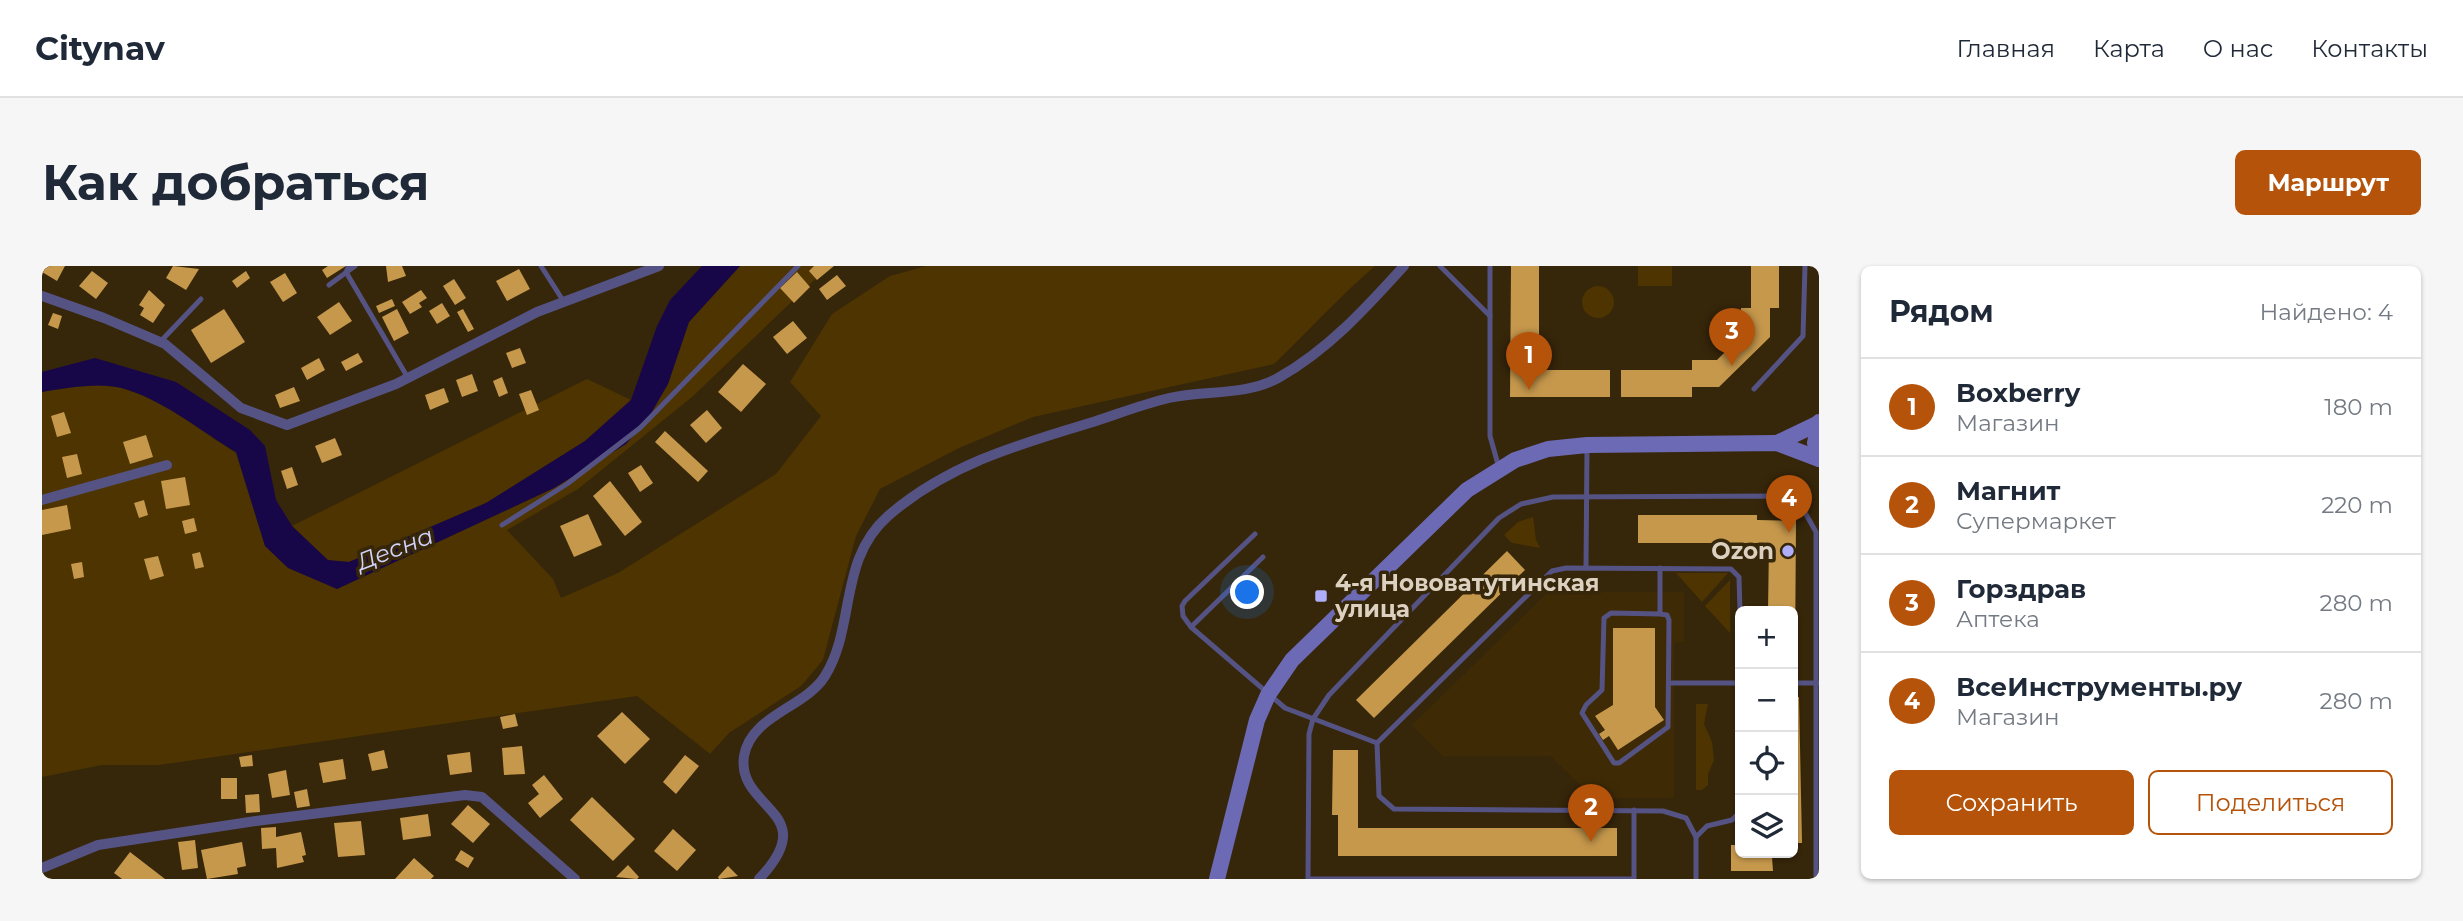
<!DOCTYPE html>
<html lang="ru">
<meta charset="utf-8">
<style>
body{margin:0;font-family:Montserrat,sans-serif;background:#f6f6f7;color:#1f2937}
.controls{position:absolute;right:21px;bottom:21px;display:grid;overflow:hidden;border-radius:10px;box-shadow:0 2px 5px #0004}
.controls button{width:63px;height:63px;display:grid;place-items:center;padding:0;border:0;border-bottom:2px solid #e0e1e3;background:#fff;color:#1f2937;font:35px sans-serif}
.you{position:absolute;left:1206px;top:327px;width:24px;height:24px;margin:-18px;border:5px solid #fff;border-radius:50%;background:#1a73e8;box-shadow:0 0 0 10px #1a73e833}
.badge{display:grid;place-items:center;width:46px;height:46px;border-radius:50%;background:#b45309;color:#fff;font-size:23px;font-weight:700}
.pin{position:absolute;translate:-50% -58px;filter:drop-shadow(0 2px 4px #0008)}
.pin::after{content:'';position:absolute;top:37px;width:24px;height:21px;background:inherit;clip-path:polygon(0 0,100% 0,50% 100%)}
.list{margin:0;padding:0;list-style:none}
h2{display:flex;justify-content:space-between;align-items:center;height:91px;margin:0;padding:0 28px;font-size:30px}
h2 small{font-size:23px;font-weight:400;color:#747a83}
.list li{display:grid;grid-template-columns:46px 1fr auto;gap:21px;align-items:center;box-sizing:border-box;height:98px;padding:0 28px;border-top:2px solid #e0e1e3}
.list b{display:block;font-size:26px;white-space:nowrap}
.list p{margin:0;font-size:23px;white-space:nowrap;color:#747a83}
.list em{font-size:23px;font-style:normal;color:#747a83}
.actions{display:flex;gap:14px;padding:21px 28px}
.actions a{flex:1;padding:16px 0;border:2px solid #b45309;border-radius:10px;text-align:center;font-size:24px;color:#b45309}
.actions .main{background:#b45309;color:#fff}
.icon{flex:none;width:38px;height:38px;fill:none;stroke:currentColor;stroke-width:2;stroke-linecap:round;stroke-linejoin:round}
.map{position:relative;flex:none;width:1777px;height:613px;overflow:hidden;border-radius:10px}
header{display:flex;align-items:center;gap:42px;box-sizing:border-box;height:98px;padding:0 35px;background:#fff;border-bottom:2px solid #e0e1e3}
header strong{font-size:33px}
nav{display:flex;gap:38px;margin-inline-start:auto;font-size:24px}
.intro{display:flex;align-items:center;justify-content:space-between;box-sizing:border-box;height:168px;padding:0 42px}
h1{margin:0;font-size:49px}
.button{padding:18px 32px;border-radius:10px;background:#b45309;color:#fff;font-size:24px;font-weight:700}
main{display:flex;gap:42px;padding:0 42px}
aside{flex:1;background:#fff;border-radius:10px;box-shadow:0 2px 5px #0004}
.map>svg:first-child{display:block}
.built{fill:#3e2a05}
.green{fill:#4d3401}
.water{fill:#180748}
.building{fill:#c6984c}
.lines{fill:none;stroke-linecap:round;stroke-linejoin:round}
.lane{stroke:#555383;stroke-width:5}
.street{stroke:#555383;stroke-width:10}
.secondary{stroke:#6d6ab5;stroke-width:16}
.poi-dot{fill:#afaefa;stroke:#36260a;stroke-width:2.5}
.labels{text-anchor:middle;stroke-width:7;stroke-linejoin:round;paint-order:stroke}
.poi-label{font-size:23px;font-weight:bold;fill:#dcd1c1;stroke:#36260a;text-anchor:end}
.water-label{font-size:24px;font-style:italic;fill:#d2d3fc;stroke:#36260a}
</style>
<header>
<strong>Citynav</strong>
<nav><a>Главная</a><a>Карта</a><a>О нас</a><a>Контакты</a></nav>
</header>
<div class="intro"><h1>Как добраться</h1><a class="button">Маршрут</a></div>
<main>
<div class="map">
<svg width="1777" height="613" viewBox="0 0 1777 613">
<rect width="100%" height="100%" fill="#36260a"/>
<path class="built" d="M1506 326H1642V376L1632 377V532H1551L1508 490H1401L1370 459Z"/>
<g class="green">
<path d="M698 0H787L650 131 536 223 465 264 511 313 519 332 576 307 734 208 779 150 748 116 790 48 848 10 884 0H1333C1297 31 1266 65 1232 98L991 151 917 182 838 223 814 270 781 394 759 420 687 467 668 488 595 430 117 499H60L0 511V126C27 122 59 115 86 124 124 136 160 166 194 187L223 280 295 323 512 222 584 178 626 118 647 56Z"/>
<rect x="1596" y="0" width="34" height="20"/>
<circle cx="1556" cy="36" r="16"/>
<path d="M545 113 589 134 543 175 444 237 307 296 286 295 250 260Z"/>
<path d="M1491 251 1494 274 1498 282 1470 277 1462 269 1476 256Z"/>
<path d="M1634 307H1686L1660 336Z"/>
<path d="M1688 314V367L1663 340Z"/>
<path d="M1654 438H1666L1662 458 1670 476 1672 494 1666 508V519L1660 524H1654Z"/>
</g>
<path class="water" d="M660 0H698L647 56 626 118 607 151 584 178 512 222 295 323 246 302 223 280 194 186C160 166 124 136 86 124 59 115 27 122 0 126V106L53 92 134 116 208 164 223 180 234 234 250 260 286 294 307 296 444 237 543 175 589 134 615 60 628 34Z"/>
<g class="building">
<path d="M0 0H23L15 15 0 6Z"/>
<path d="M131 0 157 3 144 24 124 12Z"/>
<path d="M286 0H304L285 12 280 4Z"/>
<path d="M344 0H360L364 10 346 16Z"/>
<path d="M772 0H792L775 14 767 5Z"/>
<path d="M1469 0H1497V104H1568V131H1468Z"/>
<path d="M1709 0H1737V42H1728V71L1677 121H1650V131H1579V104H1650V94H1675L1699 70V42H1709Z"/>
<path d="M477 3 488 23 465 35 454 15Z"/>
<path d="M50 5 66 17 54 33 37 20Z"/>
<path d="M204 5 208 12 195 22 190 15Z"/>
<path d="M755 6 768 21 752 37 738 22Z"/>
<path d="M243 7 255 27 241 36 228 16Z"/>
<path d="M795 9 804 20 785 34 777 23Z"/>
<path d="M412 13 424 32 413 39 401 20Z"/>
<path d="M107 24 123 39 111 57 98 49 102 42 97 39Z"/>
<path d="M379 24 385 32 377 37 380 41 368 48 360 36Z"/>
<path d="M350 33 353 40 337 47 334 40Z"/>
<path d="M297 36 310 55 288 69 275 51Z"/>
<path d="M400 37 408 50 395 58 387 45Z"/>
<path d="M182 43 203 76 169 97 149 64Z"/>
<path d="M355 43 367 67 352 75 340 51Z"/>
<path d="M421 43 432 63 426 66 415 46Z"/>
<path d="M11 47 20 50 16 63 6 59Z"/>
<path d="M751 55 765 72 745 88 731 71Z"/>
<path d="M478 82 484 97 470 102 464 87Z"/>
<path d="M316 87 321 96 304 105 299 96Z"/>
<path d="M277 92 283 104 265 114 259 102Z"/>
<path d="M701 98 724 118 699 146 676 126Z"/>
<path d="M430 108 436 125 420 131 414 114Z"/>
<path d="M460 111 466 127 457 131 451 115Z"/>
<path d="M252 121 258 135 238 142 233 129Z"/>
<path d="M402 122 407 136 388 144 383 129Z"/>
<path d="M489 124 497 144 485 149 477 128Z"/>
<path d="M665 144 680 162 664 177 648 159Z"/>
<path d="M22 146 29 167 15 171 9 150Z"/>
<path d="M623 165 666 205 656 216 613 176Z"/>
<path d="M104 169 111 191 88 198 81 176Z"/>
<path d="M293 172 300 189 280 197 273 180Z"/>
<path d="M35 188 40 208 25 212 20 191Z"/>
<path d="M599 199 611 217 598 226 586 207Z"/>
<path d="M250 201 256 219 245 223 239 205Z"/>
<path d="M143 211 148 239 124 243 119 215Z"/>
<path d="M568 215 600 256 583 270 551 230Z"/>
<path d="M102 234 106 249 97 252 92 237Z"/>
<path d="M25 239 29 263 0 269V244Z"/>
<path d="M546 248 560 279 532 291 518 260Z"/>
<path d="M1596 249H1715V254L1754 255 1753 392H1751V345H1726L1727 277H1596Z"/>
<path d="M152 252 155 265 143 268 140 255Z"/>
<path d="M1465 285 1483 304 1332 452 1314 434Z"/>
<path d="M158 286 162 301 153 303 150 288Z"/>
<path d="M116 290 122 310 108 314 102 293Z"/>
<path d="M40 296 42 311 32 313 29 298Z"/>
<path d="M1571 362H1613V441L1622 454 1576 484 1567 470 1561 474 1557 468 1563 464 1553 450 1571 439Z"/>
<path d="M1751 431H1757L1760 577H1751Z"/>
<path d="M580 446 608 473 583 498 555 470Z"/>
<path d="M473 448 476 460 461 463 458 451Z"/>
<path d="M480 480 483 508 462 509 460 482Z"/>
<path d="M342 484 346 502 330 505 326 488Z"/>
<path d="M1291 484H1316V562H1575V590H1296V549H1290Z"/>
<path d="M428 486 430 506 408 509 405 489Z"/>
<path d="M210 489 211 500 199 501 197 491Z"/>
<path d="M643 489 657 500 634 528 621 516Z"/>
<path d="M301 493 304 513 281 517 277 497Z"/>
<path d="M244 504 248 529 230 532 226 508Z"/>
<path d="M502 509 521 533 498 552 486 537 497 528 490 519Z"/>
<rect x="179" y="512" width="16" height="21"/>
<path d="M265 523 268 540 255 542 252 526Z"/>
<path d="M217 528 218 546 204 547 203 529Z"/>
<path d="M550 531 593 573 571 595 528 554Z"/>
<path d="M426 539 448 558 431 577 409 558Z"/>
<path d="M386 548 389 570 361 574 358 552Z"/>
<path d="M319 555 323 589 296 591 292 557Z"/>
<path d="M234 561V571L259 566 264 589 260 590 262 596 235 602 234 582 220 583 219 562Z"/>
<path d="M631 563 654 584 635 605 612 585Z"/>
<path d="M153 574 156 602 140 604 136 576Z"/>
<path d="M200 576 204 600 195 602 196 608 165 613 159 584Z"/>
<path d="M1689 579H1698V587H1742L1730 591 1731 605H1689Z"/>
<path d="M419 584 432 592 426 602 413 594Z"/>
<path d="M88 586 123 613H80L72 607Z"/>
<path d="M372 592 392 610 389 613H353Z"/>
<path d="M586 599 597 611 595 613 574 611Z"/>
<path d="M686 600 696 610 677 613 676 611Z"/>
</g>
<g class="lines">
<g class="lane">
<path d="M307 0 304 6 366 112"/>
<path d="M499 0 522 36"/>
<path d="M1398 0 1448 50"/>
<path d="M1448 0V170L1457 202"/>
<path d="M287 19 313 0"/>
<path d="M118 76 159 33"/>
<path d="M1712 123 1761 70 1763 0"/>
<path d="M460 259 525 218 598 162 756 0"/>
<path d="M1213 268 1143 335 1140 340 1141 350 1149 361 1243 442 1335 477"/>
<path d="M1544 302 1545 182"/>
<path d="M1618 302V348L1569 347 1562 352 1560 424 1544 439 1540 447 1572 497H1577L1626 461 1627 354 1625 349 1618 348"/>
<path d="M1149 361 1221 291"/>
<path d="M1698 367V546L1690 554 1665 560 1654 571 1644 552 1621 545 1352 543 1337 530 1335 477 1510 305 1524 302 1689 303 1697 311 1698 345"/>
<path d="M1627 417H1698"/>
<path d="M1751 417H1776"/>
<path d="M1592 544V613H1266L1267 468 1271 453 1287 429 1457 252 1479 238 1511 231 1739 230 1761 243 1774 266V613"/>
<path d="M1654 613V571"/>
</g>
<g class="street">
<path d="M0 30 62 52 123 78 199 142 245 159 354 118 495 46 617 0"/>
<path d="M0 234 125 199"/>
<path d="M0 602 56 579 214 555 423 529 440 531 533 613"/>
<path d="M717 613C782 545 694 544 702 490 709 449 763 442 783 410 814 360 796 294 846 250 906 198 978 178 1051 156 1076 148 1101 138 1127 132 1162 124 1203 130 1236 112 1286 84 1324 42 1362 0"/>
</g>
<g class="secondary">
<path d="M1777 156 1773 177 1777 193"/>
<path d="M1735 177 1777 157"/>
<path d="M1175 613 1215 454 1226 429 1250 394 1425 224 1473 194 1506 183 1545 179 1735 177 1777 193"/>
</g>
</g>
<g class="poi-dot">
<circle cx="1746" cy="285" r="7"/>
<rect x="1272" y="323" width="14" height="14" rx="3.5"/>
</g>
<g class="labels">
<g class="poi-label">
<text x="1732" y="293">Ozon</text>
<text x="1293" y="325" text-anchor="start">4-я Нововатутинская<tspan x="1293" dy="26">улица</tspan></text>
</g>
<g class="water-label">
<text transform="translate(353 283) rotate(-21)" y="8">Десна</text>
</g>
</g>
</svg>
<div class="controls">
<button>+</button>
<button>−</button>
<button><svg class="icon" aria-label="locate" viewBox="0 0 24 24"><circle cx="12" cy="12" r="6"/><path d="M12 2v4M12 18v4M2 12h4M18 12h4"/></svg></button>
<button><svg class="icon" aria-label="layers" viewBox="0 0 24 24"><path d="M12 4l9 5-9 5-9-5zM3 14l9 5 9-5"/></svg></button>
</div>
<div class="you"></div>
<div class="pin badge" style="left:1487px;top:124px">1</div>
<div class="pin badge" style="left:1549px;top:576px">2</div>
<div class="pin badge" style="left:1690px;top:100px">3</div>
<div class="pin badge" style="left:1747px;top:267px">4</div>
</div>
<aside>
<h2>Рядом<small>Найдено: 4</small></h2>
<ul class="list">
<li><span class="badge">1</span><div><b>Boxberry</b><p>Магазин</p></div><em>180 m</em></li>
<li><span class="badge">2</span><div><b>Магнит</b><p>Супермаркет</p></div><em>220 m</em></li>
<li><span class="badge">3</span><div><b>Горздрав</b><p>Аптека</p></div><em>280 m</em></li>
<li><span class="badge">4</span><div><b>ВсеИнструменты.ру</b><p>Магазин</p></div><em>280 m</em></li>
</ul>
<div class="actions"><a class="main">Сохранить</a><a>Поделиться</a></div>
</aside>
</main>
